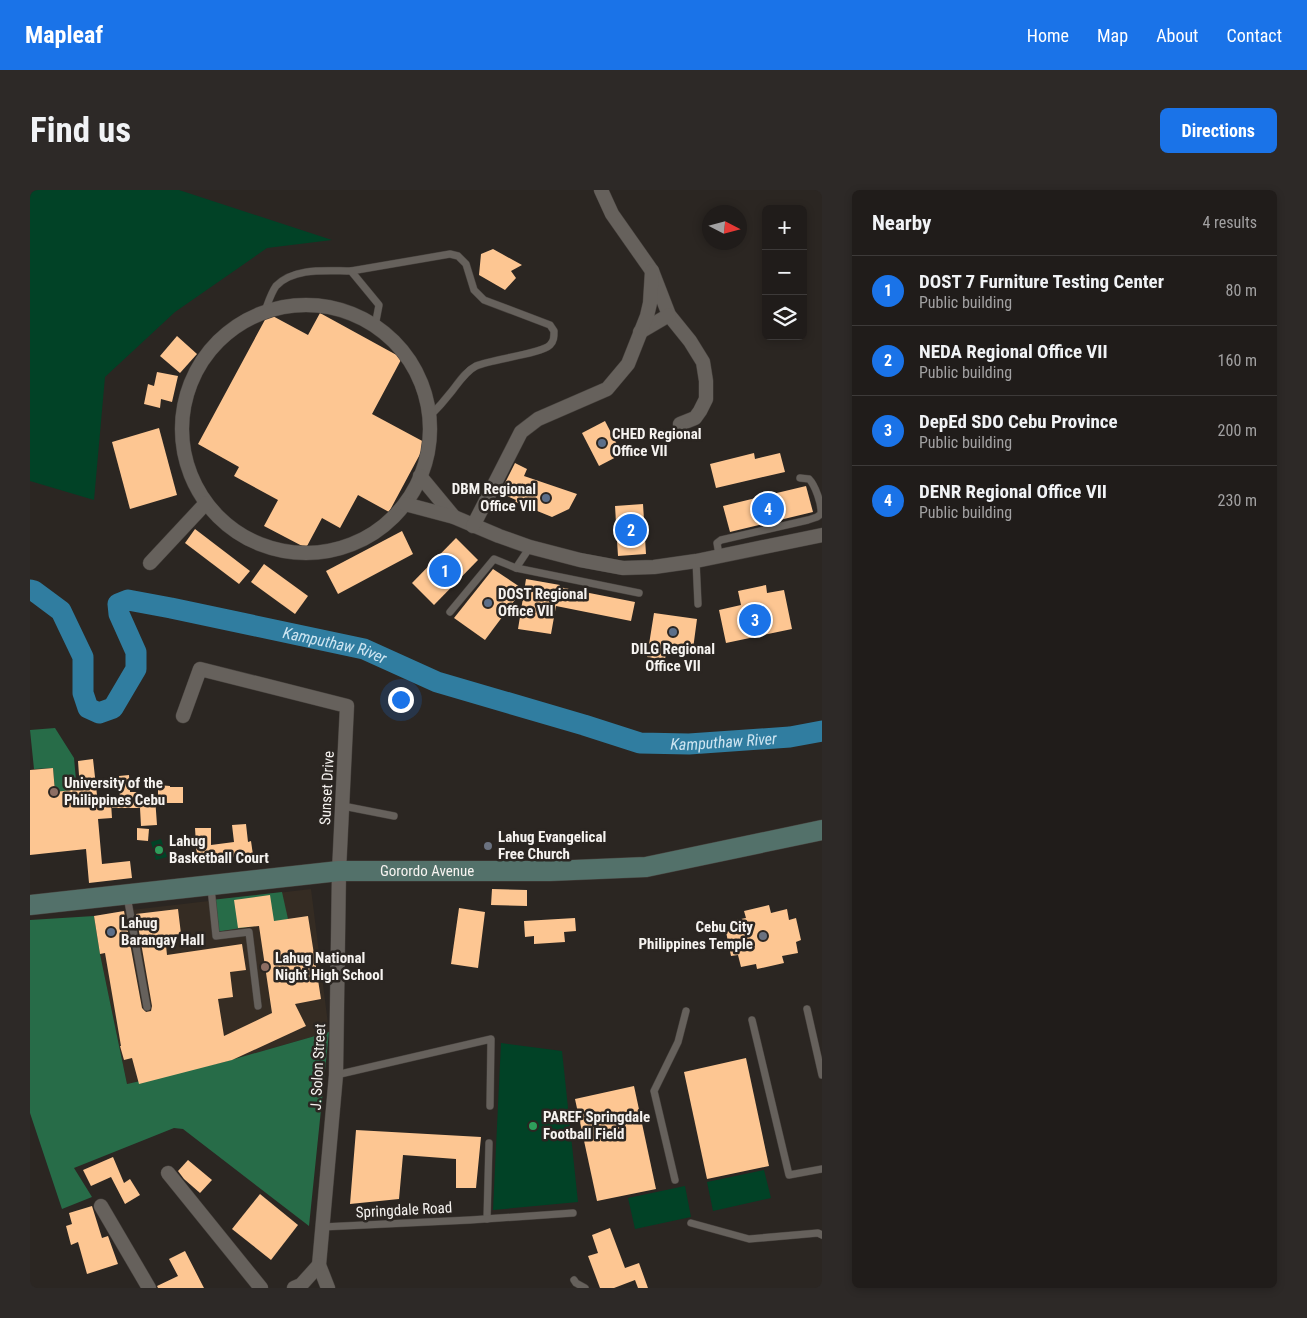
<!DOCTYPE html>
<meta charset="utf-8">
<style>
body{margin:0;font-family:"Roboto Condensed",sans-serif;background:#2d2927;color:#f1f3f6}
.controls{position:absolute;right:15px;top:15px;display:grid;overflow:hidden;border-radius:8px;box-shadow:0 2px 8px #0003}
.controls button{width:45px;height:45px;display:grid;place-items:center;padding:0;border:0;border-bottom:1px solid #3d3a39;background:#201c1a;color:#f1f3f6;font:25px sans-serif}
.compass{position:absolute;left:672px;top:15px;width:45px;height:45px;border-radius:50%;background:#201c1a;box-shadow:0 2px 8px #0003;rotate:96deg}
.you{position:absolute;left:370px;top:509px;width:18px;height:18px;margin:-12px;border:4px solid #fff;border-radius:50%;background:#1a73e8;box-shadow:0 0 0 8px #1a73e833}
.badge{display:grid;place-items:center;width:32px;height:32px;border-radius:50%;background:#1a73e8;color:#fff;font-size:16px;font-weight:700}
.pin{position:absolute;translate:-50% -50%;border:2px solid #fff;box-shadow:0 1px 5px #0006}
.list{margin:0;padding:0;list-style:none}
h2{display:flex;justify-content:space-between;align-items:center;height:65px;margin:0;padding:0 20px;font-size:21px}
h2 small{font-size:16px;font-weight:400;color:#a2a1a2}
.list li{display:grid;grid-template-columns:32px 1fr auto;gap:15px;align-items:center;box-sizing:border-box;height:70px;padding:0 20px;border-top:1px solid #3d3a39}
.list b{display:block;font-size:19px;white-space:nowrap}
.list p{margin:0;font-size:16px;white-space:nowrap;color:#a2a1a2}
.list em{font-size:16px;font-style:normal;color:#a2a1a2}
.icon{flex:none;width:28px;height:28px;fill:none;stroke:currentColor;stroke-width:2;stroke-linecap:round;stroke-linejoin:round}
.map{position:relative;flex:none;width:792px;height:1098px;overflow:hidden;border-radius:8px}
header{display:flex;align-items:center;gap:30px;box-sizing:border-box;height:70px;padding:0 25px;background:#1a73e8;color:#fff}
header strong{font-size:24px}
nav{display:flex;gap:28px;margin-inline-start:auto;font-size:18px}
.intro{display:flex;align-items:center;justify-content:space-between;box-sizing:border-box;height:120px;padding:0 30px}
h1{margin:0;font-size:35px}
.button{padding:12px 22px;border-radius:8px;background:#1a73e8;color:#fff;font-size:18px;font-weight:700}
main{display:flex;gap:30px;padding:0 30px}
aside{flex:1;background:#201c1a;border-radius:8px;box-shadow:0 2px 8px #0003}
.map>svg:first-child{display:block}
.built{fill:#352c23}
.green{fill:#014226}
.forest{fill:#276c48}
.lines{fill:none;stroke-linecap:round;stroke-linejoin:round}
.river{stroke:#307da0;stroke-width:21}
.building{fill:#fdc692}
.lane-casing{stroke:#46413d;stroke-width:8}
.street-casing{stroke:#46413d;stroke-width:15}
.secondary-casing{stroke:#46413d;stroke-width:21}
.lane{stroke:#66615c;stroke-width:7}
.street{stroke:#66615c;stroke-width:14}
.secondary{stroke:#53716a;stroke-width:20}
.service-dot{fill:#5c6f8a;stroke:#2b2622;stroke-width:2}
.education-dot{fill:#8d6e63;stroke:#2b2622;stroke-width:2}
.worship-dot{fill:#6b7280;stroke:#2b2622;stroke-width:2}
.leisure-dot{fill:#2e9e5b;stroke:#2b2622;stroke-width:2}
.labels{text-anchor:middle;stroke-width:5;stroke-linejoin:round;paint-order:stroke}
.poi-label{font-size:15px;font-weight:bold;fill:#f6f3f0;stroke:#2b2622;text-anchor:start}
.street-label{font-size:15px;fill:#f6f3f0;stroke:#2b2622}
.water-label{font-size:16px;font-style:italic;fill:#cee5f1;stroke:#2b2622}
</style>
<header>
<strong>Mapleaf</strong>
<nav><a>Home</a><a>Map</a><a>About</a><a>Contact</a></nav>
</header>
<div class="intro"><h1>Find us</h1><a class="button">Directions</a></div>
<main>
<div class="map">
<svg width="792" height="1098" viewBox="0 0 792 1098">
<rect width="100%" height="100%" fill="#2b2622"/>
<path class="built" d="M281 699 299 842 194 872 149 881 97 894 70 764 99 759 93 721Z"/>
<g class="green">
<path d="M0 0H149L302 50 237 58 145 122 75 187 64 310 0 291Z"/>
<path d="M131 649 137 667 126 670 121 652Z"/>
<path d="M471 853 532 861 548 1012 463 1020Z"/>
<path d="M734 980 741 1008 683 1021 677 992Z"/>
<path d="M655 996 661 1027 605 1039 598 1008Z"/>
</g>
<g class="forest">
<path d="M25 538 44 568 50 635 37 601 25 602 23 578 4 579 0 540Z"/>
<path d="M252 702 258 729 244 733 185 742 181 710Z"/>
<path d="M64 726 70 764 97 894 194 872 299 842 279 1036 153 939 144 938 44 978 62 1007 32 1019 0 923V730Z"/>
</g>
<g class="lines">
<path class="river" id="s1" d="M0 400 4 401 31 421 53 467V503L58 518 69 523 83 518 106 479V462L89 424 88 414 98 410 141 418 334 459 407 492 554 535 610 553 659 554 760 547 792 541"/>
</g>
<g class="building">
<path d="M463 59 492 75 481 81 486 88 475 100 449 85 451 64Z"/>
<path d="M290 123 372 168 342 224 396 253 359 322 328 305 310 338 292 328 276 358 234 336 248 310 204 286 209 277 168 254 237 126 239 124 278 145Z"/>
<path d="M147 146 167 164 150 183 130 166Z"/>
<path d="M127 182 148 186 142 212 131 209 130 218 114 214 118 194 124 196Z"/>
<path d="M575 231 592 264 569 276 552 243Z"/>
<path d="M129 238 147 305 100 319 82 252Z"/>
<path d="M724 263 725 269 750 263 755 282 686 298 680 274Z"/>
<path d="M485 273 497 279 494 286 547 304 539 319 522 327 485 312 486 310 470 303Z"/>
<path d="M776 296 783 322 700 342 693 316Z"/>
<path d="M613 314 616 364 588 366 585 316Z"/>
<path d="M165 339 220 381 209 394 155 353Z"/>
<path d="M372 341 383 364 308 404 296 381Z"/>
<path d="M426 348 448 370 404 415 382 393Z"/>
<path d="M234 374 278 406 265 424 221 392Z"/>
<path d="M463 379 493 399 455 450 424 428Z"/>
<path d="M496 389 530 395 529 397 605 412 601 431 526 416 521 444 488 439Z"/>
<path d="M736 395 737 403 754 400 762 439 696 453 689 420 711 415 708 401Z"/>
<path d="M624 423 667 429 663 459 637 455 635 470 617 467Z"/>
<path d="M63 569 68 614 81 613 82 628 68 629 72 674 100 671 102 688 59 693 56 659 0 665V580L23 578 25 602 50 599 48 571Z"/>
<path d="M99 585 100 602H107V609L125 607 127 635 111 636 110 618H82L81 611 90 610 89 586Z"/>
<path d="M128 595 140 596V597H153V613H128Z"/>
<path d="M216 634 218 652 221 651 223 665 167 670 165 638H181V655L204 652 202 635Z"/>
<path d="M107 638 119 639 118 651 107 650Z"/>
<path d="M462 699 497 700V716L461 715Z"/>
<path d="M240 705 244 731 278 726 291 809 265 814 276 836 202 870 109 894 102 868 94 870 90 856H91L75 763 70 764 64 726 94 721 112 818 116 822 121 821 122 816 106 724 148 719 151 744 135 746 137 765 212 754 216 780 200 782 203 807 188 809 194 846 242 823 229 736 208 738 204 710Z"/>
<path d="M739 715 741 723 757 719 759 730 766 728 771 750 766 752 768 763 752 766 754 773 727 779 726 774 711 777 708 765 701 766 696 742 703 740 701 731 716 728 714 721Z"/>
<path d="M429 718 455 722 448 778 421 774Z"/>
<path d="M545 728 546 741 534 742 535 752 504 754V746L495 747 494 731Z"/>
<path d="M716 868 739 976 677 989 654 882Z"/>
<path d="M604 896 626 999 567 1011 545 909Z"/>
<path d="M326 940 451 947 446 998H426V969L373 965 369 1009 320 1014Z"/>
<path d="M83 967 94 993 100 989 110 1005 95 1014 81 987 61 996 53 980Z"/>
<path d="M158 970 182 990 170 1003 154 989 148 981Z"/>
<path d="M230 1004 268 1035 241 1070 202 1039Z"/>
<path d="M62 1016 72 1048 78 1046 88 1074 57 1084 48 1052 41 1055 36 1036 42 1034 39 1023Z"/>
<path d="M580 1038 595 1078 609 1073 618 1098H608L605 1090 584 1098H570L558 1066 568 1063 562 1045Z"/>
<path d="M155 1061 174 1098H128L127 1096 148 1086 139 1069Z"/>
</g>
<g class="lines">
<g class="lane-casing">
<g id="lane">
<path d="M321 81 420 64 428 66 436 74 444 100 454 110 520 135 524 141C524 147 524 151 520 155 511 164 462 169 446 176 436 181 429 192 422 201 415 210 407 219 399 227"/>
<path d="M235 121C238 113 241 103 246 96 264 77 297 81 321 81L349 115 345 136"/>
<path d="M689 365 687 353 691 350 778 330 787 327 791 324C792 314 785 295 779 289L770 288"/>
<path d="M666 371 668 414"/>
<path d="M486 378 500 357"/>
<path d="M420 422 464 369 486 378 609 403"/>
<path d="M313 616 364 626"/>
<path d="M181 698 186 746 219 742 228 816"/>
<path d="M97 706 117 817"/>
<path d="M777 819 792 885"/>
<path d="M722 830 759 985 792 979"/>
<path d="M306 885 461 849 460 916"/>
<path d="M645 990 624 901 648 852 656 821"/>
<path d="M457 1029 459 953"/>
<path d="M661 1033 719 1049 788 1043 792 1045"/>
<path d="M292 1037 440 1030 543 1023"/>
<path d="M544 1090 546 1093 555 1098"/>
</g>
</g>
<g class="street-casing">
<g id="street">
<path d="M571 0 582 24 622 81 639 125 660 151 673 172 676 191V209L670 221 665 228 650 234"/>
<circle cx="276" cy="239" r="124"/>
<path d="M610 142 639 125"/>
<path d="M390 286 424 327"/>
<path d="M375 314 424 327 469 346 500 357 550 370 593 378 624 377 666 371 792 345"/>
<path d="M443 336 491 242 508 229 577 199 598 174 617 126 620 113 622 81"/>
<path d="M120 373 176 313"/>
<path d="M153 526 170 479 317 516 309 681 306 885 289 1075 298 1098"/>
<path d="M138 983 231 1098"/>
<path d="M71 1016 119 1098"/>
<path d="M264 1098 271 1095 289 1075"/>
</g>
</g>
<g class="secondary-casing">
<g id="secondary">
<path id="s2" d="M0 715 309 681H520L616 677 792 640"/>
</g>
</g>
<use href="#lane" class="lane"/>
<use href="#street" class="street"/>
<use href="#secondary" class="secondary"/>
</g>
<g class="service-dot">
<circle cx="572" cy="253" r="5"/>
<circle cx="516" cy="308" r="5"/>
<circle cx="458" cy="413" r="5"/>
<circle cx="643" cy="442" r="5"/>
<circle cx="81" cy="742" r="5"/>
</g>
<g class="education-dot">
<circle cx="24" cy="602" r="5"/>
<circle cx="235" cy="777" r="5"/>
</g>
<g class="worship-dot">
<circle cx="458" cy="656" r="5"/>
<circle cx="733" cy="746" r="5"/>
</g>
<g class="leisure-dot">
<circle cx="129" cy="660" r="5"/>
<circle cx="503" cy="936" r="5"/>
</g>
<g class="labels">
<g class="poi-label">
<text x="582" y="249">CHED Regional<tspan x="582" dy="17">Office VII</tspan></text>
<text x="506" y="304" text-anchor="end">DBM Regional<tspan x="506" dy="17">Office VII</tspan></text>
<text x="468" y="409">DOST Regional<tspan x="468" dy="17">Office VII</tspan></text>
<text x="643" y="464" text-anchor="middle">DILG Regional<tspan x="643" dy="17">Office VII</tspan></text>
<text x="34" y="598">University of the<tspan x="34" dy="17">Philippines Cebu</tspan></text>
<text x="468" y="652">Lahug Evangelical<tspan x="468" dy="17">Free Church</tspan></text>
<text x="139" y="656">Lahug<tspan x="139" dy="17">Basketball Court</tspan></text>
<text x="91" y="738">Lahug<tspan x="91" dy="17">Barangay Hall</tspan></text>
<text x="723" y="742" text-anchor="end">Cebu City<tspan x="723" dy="17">Philippines Temple</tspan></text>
<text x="245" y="773">Lahug National<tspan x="245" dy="17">Night High School</tspan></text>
<text x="513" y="932">PAREF Springdale<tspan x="513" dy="17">Football Field</tspan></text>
</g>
<g class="street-label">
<text transform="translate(297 598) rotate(-87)" y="5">Sunset Drive</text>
<text dy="5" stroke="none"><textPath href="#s2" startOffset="399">Gorordo Avenue</textPath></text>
<text transform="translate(288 877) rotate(-87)" y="5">J. Solon Street</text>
<text transform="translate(374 1020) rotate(-3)" y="5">Springdale Road</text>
</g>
<g class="water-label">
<text dy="6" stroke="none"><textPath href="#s1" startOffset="504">Kamputhaw River</textPath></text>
<text dy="6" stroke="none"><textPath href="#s1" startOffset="909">Kamputhaw River</textPath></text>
</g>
</g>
</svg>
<div class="controls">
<button>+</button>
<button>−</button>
<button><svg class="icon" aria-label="layers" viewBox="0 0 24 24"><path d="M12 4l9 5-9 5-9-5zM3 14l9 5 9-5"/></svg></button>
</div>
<svg class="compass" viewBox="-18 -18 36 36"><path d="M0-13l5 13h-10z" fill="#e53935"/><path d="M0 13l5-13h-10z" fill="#a2a1a2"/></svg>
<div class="you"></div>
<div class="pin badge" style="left:415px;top:381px">1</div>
<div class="pin badge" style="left:601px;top:340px">2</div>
<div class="pin badge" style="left:725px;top:430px">3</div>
<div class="pin badge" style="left:738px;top:319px">4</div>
</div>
<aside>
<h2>Nearby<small>4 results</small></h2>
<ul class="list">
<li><span class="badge">1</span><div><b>DOST 7 Furniture Testing Center</b><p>Public building</p></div><em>80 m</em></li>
<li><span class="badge">2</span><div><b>NEDA Regional Office VII</b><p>Public building</p></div><em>160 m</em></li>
<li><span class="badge">3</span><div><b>DepEd SDO Cebu Province</b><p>Public building</p></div><em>200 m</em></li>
<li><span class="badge">4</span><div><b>DENR Regional Office VII</b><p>Public building</p></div><em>230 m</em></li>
</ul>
</aside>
</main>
